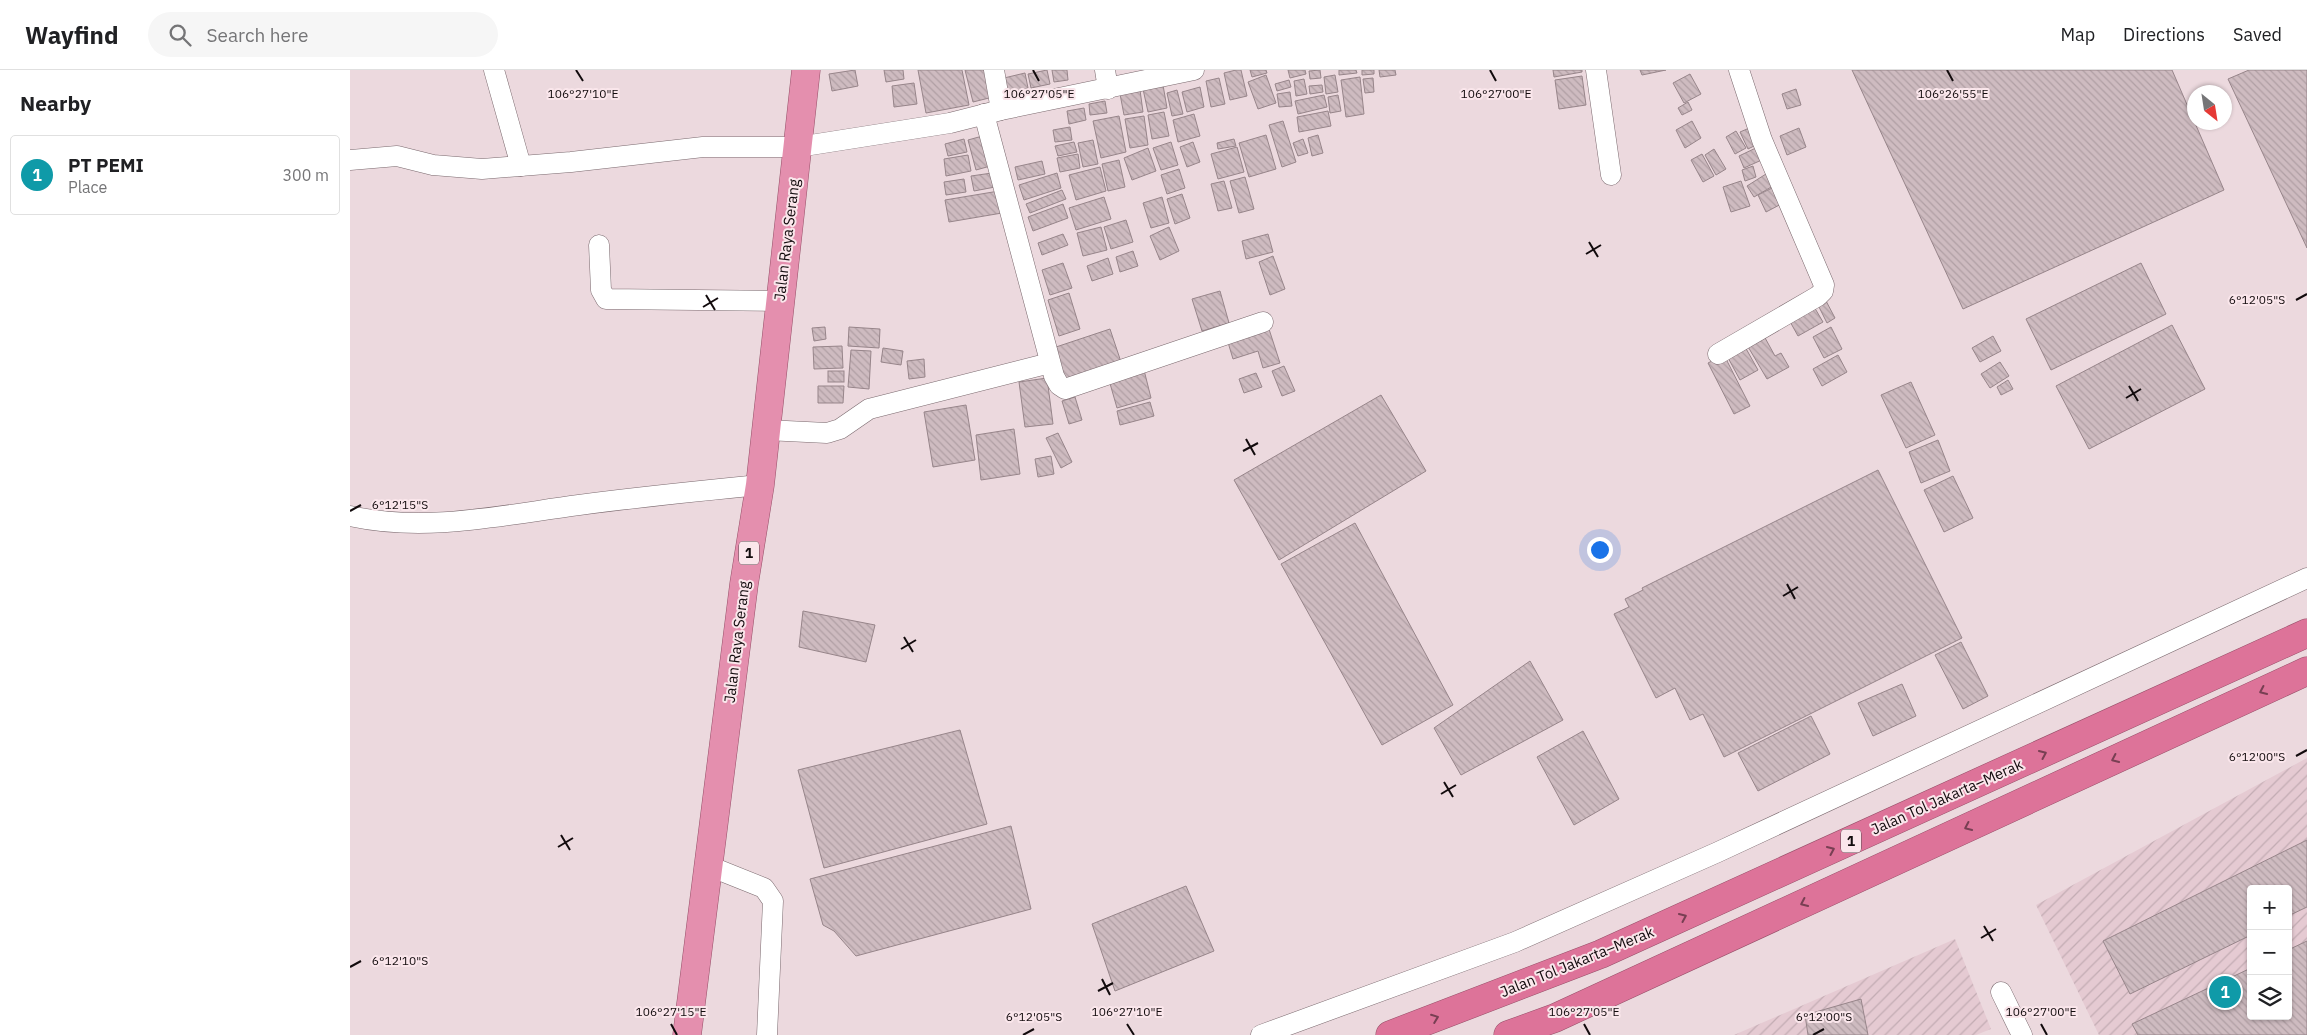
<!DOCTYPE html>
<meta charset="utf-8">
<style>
body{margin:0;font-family:"IBM Plex Sans",sans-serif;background:#f6f6f6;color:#202124}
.controls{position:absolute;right:15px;bottom:15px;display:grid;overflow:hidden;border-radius:5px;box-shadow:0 1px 4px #0004}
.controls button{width:45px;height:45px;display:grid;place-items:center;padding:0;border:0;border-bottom:1px solid #e0e0e0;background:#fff;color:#202124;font:25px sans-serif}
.compass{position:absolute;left:1837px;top:15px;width:45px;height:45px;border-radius:50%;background:#fff;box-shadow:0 1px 4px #0004;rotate:150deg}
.you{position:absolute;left:1249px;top:479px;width:18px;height:18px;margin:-12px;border:4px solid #fff;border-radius:50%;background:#1a73e8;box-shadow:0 0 0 8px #1a73e833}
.badge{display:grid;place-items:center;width:32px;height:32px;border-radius:50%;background:#db2777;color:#fff;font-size:16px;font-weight:700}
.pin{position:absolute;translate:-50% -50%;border:2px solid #fff;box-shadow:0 1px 5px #0006}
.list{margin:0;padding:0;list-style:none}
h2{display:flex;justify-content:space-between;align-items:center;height:65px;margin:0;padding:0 20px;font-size:21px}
h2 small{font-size:16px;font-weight:400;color:#757577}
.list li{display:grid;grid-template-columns:32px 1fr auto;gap:15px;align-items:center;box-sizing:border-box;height:80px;margin:0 10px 10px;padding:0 10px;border:1px solid #e0e0e0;border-radius:5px}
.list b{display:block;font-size:19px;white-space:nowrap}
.list p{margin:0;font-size:16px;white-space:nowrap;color:#757577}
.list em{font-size:16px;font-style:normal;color:#757577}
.icon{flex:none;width:28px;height:28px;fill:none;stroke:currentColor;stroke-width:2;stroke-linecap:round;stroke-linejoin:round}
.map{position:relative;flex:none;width:1957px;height:965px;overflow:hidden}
header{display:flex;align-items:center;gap:30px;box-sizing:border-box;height:70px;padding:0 25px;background:#fff;border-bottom:1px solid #e0e0e0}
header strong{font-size:24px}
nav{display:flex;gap:28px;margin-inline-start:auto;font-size:18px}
.search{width:350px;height:45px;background:#f6f6f6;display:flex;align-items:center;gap:12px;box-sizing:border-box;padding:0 18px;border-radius:28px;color:#757577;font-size:19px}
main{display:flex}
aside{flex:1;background:#fff}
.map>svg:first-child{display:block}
.industrial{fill:url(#industrial-furrows);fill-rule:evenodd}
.building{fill:url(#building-back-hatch);stroke:#97858a}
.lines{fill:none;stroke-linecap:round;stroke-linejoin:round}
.minor-casing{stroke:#7a696e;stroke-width:21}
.trunk-casing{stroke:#964f68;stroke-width:29}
.motorway-casing{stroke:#964f68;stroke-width:29}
.minor{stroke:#fff;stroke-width:20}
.trunk{stroke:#e48fae;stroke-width:28}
.motorway{stroke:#dd7399;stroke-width:28}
.oneway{stroke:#783f53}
.ticks{fill:none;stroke:#120b0d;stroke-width:2}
.labels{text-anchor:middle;stroke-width:4;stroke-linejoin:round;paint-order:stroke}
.shield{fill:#fae6eb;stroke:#584d50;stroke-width:1}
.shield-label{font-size:14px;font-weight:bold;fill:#120b0d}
.street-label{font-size:15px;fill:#120b0d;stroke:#fae6eb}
.ticks-label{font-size:12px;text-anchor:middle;fill:#120b0d;stroke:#fae6eb;stroke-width:4;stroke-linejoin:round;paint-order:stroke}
</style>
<header>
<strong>Wayfind</strong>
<div class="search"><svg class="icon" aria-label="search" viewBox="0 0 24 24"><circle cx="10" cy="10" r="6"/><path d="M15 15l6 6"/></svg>Search here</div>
<nav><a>Map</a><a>Directions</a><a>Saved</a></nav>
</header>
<main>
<aside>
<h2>Nearby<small></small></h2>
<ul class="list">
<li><span class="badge" style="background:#0f9aa8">1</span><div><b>PT PEMI</b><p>Place</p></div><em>300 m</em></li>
</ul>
</aside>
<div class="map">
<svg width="1957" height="965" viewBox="0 0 1957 965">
<defs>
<pattern id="industrial-furrows" width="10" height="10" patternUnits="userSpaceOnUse" patternTransform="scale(1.25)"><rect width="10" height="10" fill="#e5cad2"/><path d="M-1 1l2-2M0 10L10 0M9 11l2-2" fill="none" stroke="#c3acb3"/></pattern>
<pattern id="building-back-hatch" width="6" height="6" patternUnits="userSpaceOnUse" patternTransform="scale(1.25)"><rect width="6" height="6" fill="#cebbc0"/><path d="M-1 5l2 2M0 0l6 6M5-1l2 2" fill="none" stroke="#b09fa4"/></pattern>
</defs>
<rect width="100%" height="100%" fill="#ecd9de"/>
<g class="industrial">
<path d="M1957 688V965H1749L1686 835ZM1901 819H1938V946H1901Z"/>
<path d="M1605 869 1641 959 1626 965H1384Z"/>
</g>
<g class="building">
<path d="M505 0 508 16 482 21 479 4Z"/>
<path d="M534 0H553L554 9 536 12Z"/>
<path d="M568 0H612L619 35 576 43Z"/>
<path d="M615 0H637L643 27 623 32Z"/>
<path d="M697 0 700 14 681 18 678 4Z"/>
<path d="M702 0H717L718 10 704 12Z"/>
<path d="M886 0H891L897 26 880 30 874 3Z"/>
<path d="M900 0H916L917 3 902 7Z"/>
<path d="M938 0H955L956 4 940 8Z"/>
<path d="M970 0 971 8 960 9 959 1Z"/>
<path d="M989 0H1006L1007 3 989 5Z"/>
<path d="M1012 0H1024V4L1012 5Z"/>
<path d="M1029 0H1045L1046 5 1030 7Z"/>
<path d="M1203 0H1232V2L1204 7Z"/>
<path d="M1290 0H1316L1292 5Z"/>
<path d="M1502 0H1822L1874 120 1613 239Z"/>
<path d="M1899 0H1957V178L1878 9Z"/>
<path d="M675 3 678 18 658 23 654 8Z"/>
<path d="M1340 4 1351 24 1334 33 1323 13Z"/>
<path d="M916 5 926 33 908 39 898 12Z"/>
<path d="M985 5 988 22 976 24 974 7Z"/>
<path d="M1232 6 1236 35 1209 39 1205 10Z"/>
<path d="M1010 7 1014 44 996 47 991 10Z"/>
<path d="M869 8 875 34 861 37 856 11Z"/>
<path d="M1023 8 1024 22 1015 23 1013 9Z"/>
<path d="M954 9 957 24 946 26 944 11Z"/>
<path d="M939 10 941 17 927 21 925 14Z"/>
<path d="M564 13 567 34 544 37 542 16Z"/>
<path d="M813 15 817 38 798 42 793 19Z"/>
<path d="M972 15 973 22 960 24 959 16Z"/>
<path d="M850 17 854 37 837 42 832 22Z"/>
<path d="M1446 19 1451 35 1437 39 1432 24Z"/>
<path d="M790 20 793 42 774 45 770 24Z"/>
<path d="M827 20 833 44 822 46 817 23Z"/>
<path d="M940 22 942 36 929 37 927 24Z"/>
<path d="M974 25 977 37 948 44 945 31Z"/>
<path d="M988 25 991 41 980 43 978 27Z"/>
<path d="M755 31 757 43 740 45 739 34Z"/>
<path d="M1338 32 1342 40 1332 45 1328 38Z"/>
<path d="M734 38 736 50 719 54 717 41Z"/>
<path d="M978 41 981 56 949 62 947 47Z"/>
<path d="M814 42 819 66 802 69 798 45Z"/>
<path d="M844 44 850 66 828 72 823 50Z"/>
<path d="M769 46 776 82 751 88 743 51Z"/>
<path d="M794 46 798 75 780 78 775 49Z"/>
<path d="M933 51 946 92 932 97 919 55Z"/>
<path d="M1342 51 1351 68 1335 78 1326 60Z"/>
<path d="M1404 56 1412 72 1398 79 1390 62Z"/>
<path d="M720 57 722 70 705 72 703 60Z"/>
<path d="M1449 58 1456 77 1437 85 1430 66Z"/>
<path d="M1386 61 1396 78 1385 84 1376 67Z"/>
<path d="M636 65 644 95 626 100 618 70Z"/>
<path d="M916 65 926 99 899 107 889 73Z"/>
<path d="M968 65 973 83 962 86 958 68Z"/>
<path d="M614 69 617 82 598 86 595 74Z"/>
<path d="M884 69 886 76 868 79 867 73Z"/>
<path d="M953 69 958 83 948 86 943 73Z"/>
<path d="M743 70 748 94 733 97 728 73Z"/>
<path d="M724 72 727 82 708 86 705 76Z"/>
<path d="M821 72 828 95 811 100 803 78Z"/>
<path d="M843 72 850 92 837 97 830 77Z"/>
<path d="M1410 76 1416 88 1394 98 1389 86Z"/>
<path d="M887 77 894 102 868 109 861 84Z"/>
<path d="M798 78 806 101 782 110 774 88Z"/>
<path d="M1364 79 1376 99 1366 105 1355 85Z"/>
<path d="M728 84 730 98 710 102 707 88Z"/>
<path d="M1352 84 1364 106 1353 112 1341 90Z"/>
<path d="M618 85 621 101 596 106 594 89Z"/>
<path d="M769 90 775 117 758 121 752 94Z"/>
<path d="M692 91 695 104 668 110 665 97Z"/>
<path d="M1403 96 1406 107 1395 111 1392 100Z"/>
<path d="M750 97 756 121 726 130 719 105Z"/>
<path d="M829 99 835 118 817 124 811 105Z"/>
<path d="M642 103 645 117 624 121 621 106Z"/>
<path d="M707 103 711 118 674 130 669 115Z"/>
<path d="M1416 104 1423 116 1404 127 1397 116Z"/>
<path d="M895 107 904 139 889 143 880 111Z"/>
<path d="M614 109 616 122 596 125 594 112Z"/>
<path d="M874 111 882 138 868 141 861 114Z"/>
<path d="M1391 111 1400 136 1381 142 1373 117Z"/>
<path d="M1428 115 1437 131 1416 142 1408 125Z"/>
<path d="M712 120 716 129 680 143 676 134Z"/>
<path d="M649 121 652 143 599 152 595 130Z"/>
<path d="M832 124 840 148 825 154 817 129Z"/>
<path d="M754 127 761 149 726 160 719 138Z"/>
<path d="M812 127 819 153 801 158 793 133Z"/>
<path d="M713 134 718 148 683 161 678 147Z"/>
<path d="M776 150 783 172 761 179 754 157Z"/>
<path d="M751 157 757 180 733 186 727 163Z"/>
<path d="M819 157 829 181 810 190 800 166Z"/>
<path d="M713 164 718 175 692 185 688 173Z"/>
<path d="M918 164 923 182 896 189 892 171Z"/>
<path d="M783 181 788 196 770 202 766 187Z"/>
<path d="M923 186 935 219 920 225 909 192Z"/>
<path d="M758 188 763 204 742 211 737 196Z"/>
<path d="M713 193 722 218 700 225 692 200Z"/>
<path d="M1791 193 1816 244 1701 300 1676 249Z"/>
<path d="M870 221 879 253 852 261 842 229Z"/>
<path d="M719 223 730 259 709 266 698 230Z"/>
<path d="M1475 229 1485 248 1477 253 1467 233Z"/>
<path d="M1463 235 1473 252 1448 266 1438 248Z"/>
<path d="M1822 255 1855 319 1739 379 1706 316Z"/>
<path d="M918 256 930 293 913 298 908 281 883 289 877 269Z"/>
<path d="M475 257 476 269 464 271 462 258Z"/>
<path d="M499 257 530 259 529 278 498 276Z"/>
<path d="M1481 257 1492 279 1474 288 1463 267Z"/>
<path d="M760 259 772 295 716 315 703 278Z"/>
<path d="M1414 266 1425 286 1431 283 1439 297 1417 309 1397 275Z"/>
<path d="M1643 266 1651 281 1630 292 1622 278Z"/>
<path d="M1394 275 1408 300 1390 310 1376 284Z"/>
<path d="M492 276 493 298 464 299 463 277Z"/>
<path d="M533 278 553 281 551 295 531 292Z"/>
<path d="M501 280 521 281 519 319 498 317Z"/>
<path d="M1374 285 1400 336 1384 344 1358 293Z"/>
<path d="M1488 285 1497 302 1472 316 1463 299Z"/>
<path d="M574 289 575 307 559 309 557 291Z"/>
<path d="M1650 292 1659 306 1640 318 1631 304Z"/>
<path d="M934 296 945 321 932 326 922 301Z"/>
<path d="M794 300 801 328 767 338 759 310Z"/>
<rect x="478" y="301" width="16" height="11"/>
<path d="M906 303 912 317 894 323 889 309Z"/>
<path d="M697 308 703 354 675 357 669 312Z"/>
<path d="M1658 310 1663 319 1651 325 1647 317Z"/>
<path d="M1561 312 1585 365 1556 378 1531 325Z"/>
<path d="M468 316H494L493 333H468Z"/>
<path d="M1031 325 1076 401 929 490 884 410Z"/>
<path d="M725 327 732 350 719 354 712 331Z"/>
<path d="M800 332 804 346 770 355 767 341Z"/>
<path d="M616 335 625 390 583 397 574 342Z"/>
<path d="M664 359 670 404 631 410 626 365Z"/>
<path d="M708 363 722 392 711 398 696 368Z"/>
<path d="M1588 370 1600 401 1571 413 1559 382Z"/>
<path d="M701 386 704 404 688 407 685 389Z"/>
<path d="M1528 400 1612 568 1374 687 1353 644 1340 650 1325 618 1306 628 1264 544 1279 537 1275 529 1293 520 1292 518Z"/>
<path d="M1603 406 1623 448 1594 462 1574 420Z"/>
<path d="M1005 453 1103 635 1032 675 931 494Z"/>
<path d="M453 541 525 555 516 592 449 577Z"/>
<path d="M1611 572 1638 626 1613 639 1585 585Z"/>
<path d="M1180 591 1213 650 1111 705 1084 658Z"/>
<path d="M1552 614 1566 646 1523 666 1508 633Z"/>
<path d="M1461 646 1480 684 1408 721 1388 683Z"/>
<path d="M610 660 637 754 474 798 448 700Z"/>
<path d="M1233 661 1269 729 1224 755 1187 687Z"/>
<path d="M661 756 681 839 506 886 484 861 473 855 460 809Z"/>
<path d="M1957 770V837L1938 846V819H1901V865L1780 924 1753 871Z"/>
<path d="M836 816 864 881 765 921 742 854Z"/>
<path d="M1957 871V965H1788L1782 954 1901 898V946H1938V880Z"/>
<path d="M1511 929 1518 965H1458L1455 945Z"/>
</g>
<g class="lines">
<g class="minor-casing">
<g id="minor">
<path d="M144 0 171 96"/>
<path d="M644 0 651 40"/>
<path d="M755 0 758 19"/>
<path d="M1246 0 1261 105"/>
<path d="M634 44 704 306 709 315 715 319 913 252"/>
<path d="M0 90 47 86 83 95 132 99 221 92 353 77H448L600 53 651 40 844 0"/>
<path d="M249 175 251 220 256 229 430 231"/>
<path d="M1368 284 1468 226 1473 221 1474 215 1412 70 1389 0"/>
<path d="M416 360 477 363 490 359 519 339 700 293"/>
<path d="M0 446C76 463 153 445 229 435 289 427 350 421 410 415"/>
<path d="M359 796 414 818 423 831 417 965"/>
<path d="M1651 922 1672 965"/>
<path d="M911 965 1165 872 1368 782 1957 508"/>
</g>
</g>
<g class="trunk-casing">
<path id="trunk" d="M337 965 394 514 410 415 456 0"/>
</g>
<g class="motorway-casing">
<g id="motorway">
<path d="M1040 965 1251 884 1957 563"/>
<path d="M1158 965 1205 948 1957 601"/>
</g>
</g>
<use href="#minor" class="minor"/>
<use href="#trunk" class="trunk"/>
<use href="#motorway" class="motorway"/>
</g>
<defs><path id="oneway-chevron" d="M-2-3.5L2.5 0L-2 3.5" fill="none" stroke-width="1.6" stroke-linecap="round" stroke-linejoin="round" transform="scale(1.25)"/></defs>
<g class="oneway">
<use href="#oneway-chevron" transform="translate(1913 621) rotate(155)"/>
<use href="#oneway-chevron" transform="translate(1693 684) rotate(-24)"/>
<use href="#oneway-chevron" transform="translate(1765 689) rotate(155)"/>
<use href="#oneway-chevron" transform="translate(1618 757) rotate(155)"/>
<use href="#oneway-chevron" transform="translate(1481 780) rotate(-24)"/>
<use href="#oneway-chevron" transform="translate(1454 833) rotate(155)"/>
<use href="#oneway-chevron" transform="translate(1333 847) rotate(-24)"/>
<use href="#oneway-chevron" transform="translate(1085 948) rotate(-21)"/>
</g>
<path class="ticks" d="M226 0 233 11M683 0 689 11M1140 0 1146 11M1597 0 1603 11M1239 172 1248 187M1236 184 1251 175M356 225 365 240M1946 230 1957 224M353 237 368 228M1779 316 1788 331M1776 328 1791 319M896 369 905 385M893 381 908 373M0 441 11 435M1437 514 1445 529M1433 526 1448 517M554 567 563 582M551 579 566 570M1946 686 1957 680M1094 712 1103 727M1091 724 1106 715M211 765 220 780M208 777 223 768M1634 856 1643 871M1631 868 1646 859M0 897 11 891M752 909 760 925M748 921 763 913M321 954 327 965M777 954 784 965M1234 954 1240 965M1691 954 1697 965M673 965 684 959M1463 965 1474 959"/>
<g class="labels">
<g class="shield">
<rect x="389" y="471.5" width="20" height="23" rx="4"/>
<rect x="1491" y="759.5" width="20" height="23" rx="4"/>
</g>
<g class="shield-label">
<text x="399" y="488">1</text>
<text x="1501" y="776">1</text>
</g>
<g class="street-label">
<text transform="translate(437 170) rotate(-83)" y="5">Jalan Raya Serang</text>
<text transform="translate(387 572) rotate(-83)" y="5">Jalan Raya Serang</text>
<text transform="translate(1597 727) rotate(-24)" y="5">Jalan Tol Jakarta–Merak</text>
<text transform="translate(1227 892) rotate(-22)" y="5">Jalan Tol Jakarta–Merak</text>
</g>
</g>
<g class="ticks-label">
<text x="1603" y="28">106°26'55"E</text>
<text x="233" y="28">106°27'10"E</text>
<text x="689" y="28">106°27'05"E</text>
<text x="1146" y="28">106°27'00"E</text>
<text x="1907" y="234">6°12'05"S</text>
<text x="50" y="439">6°12'15"S</text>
<text x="1907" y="691">6°12'00"S</text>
<text x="50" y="895">6°12'10"S</text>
<text x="321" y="946">106°27'15"E</text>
<text x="777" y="946">106°27'10"E</text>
<text x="1234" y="946">106°27'05"E</text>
<text x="1691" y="946">106°27'00"E</text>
<text x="684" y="951">6°12'05"S</text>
<text x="1474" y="951">6°12'00"S</text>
</g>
</svg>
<div class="controls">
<button>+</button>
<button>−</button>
<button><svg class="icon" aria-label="layers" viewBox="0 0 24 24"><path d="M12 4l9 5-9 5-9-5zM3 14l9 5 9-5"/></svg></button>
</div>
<svg class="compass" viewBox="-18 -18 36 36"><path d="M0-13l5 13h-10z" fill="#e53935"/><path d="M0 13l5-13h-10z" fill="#757577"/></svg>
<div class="you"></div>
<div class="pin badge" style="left:1875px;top:922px;background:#0f9aa8">1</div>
</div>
</main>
